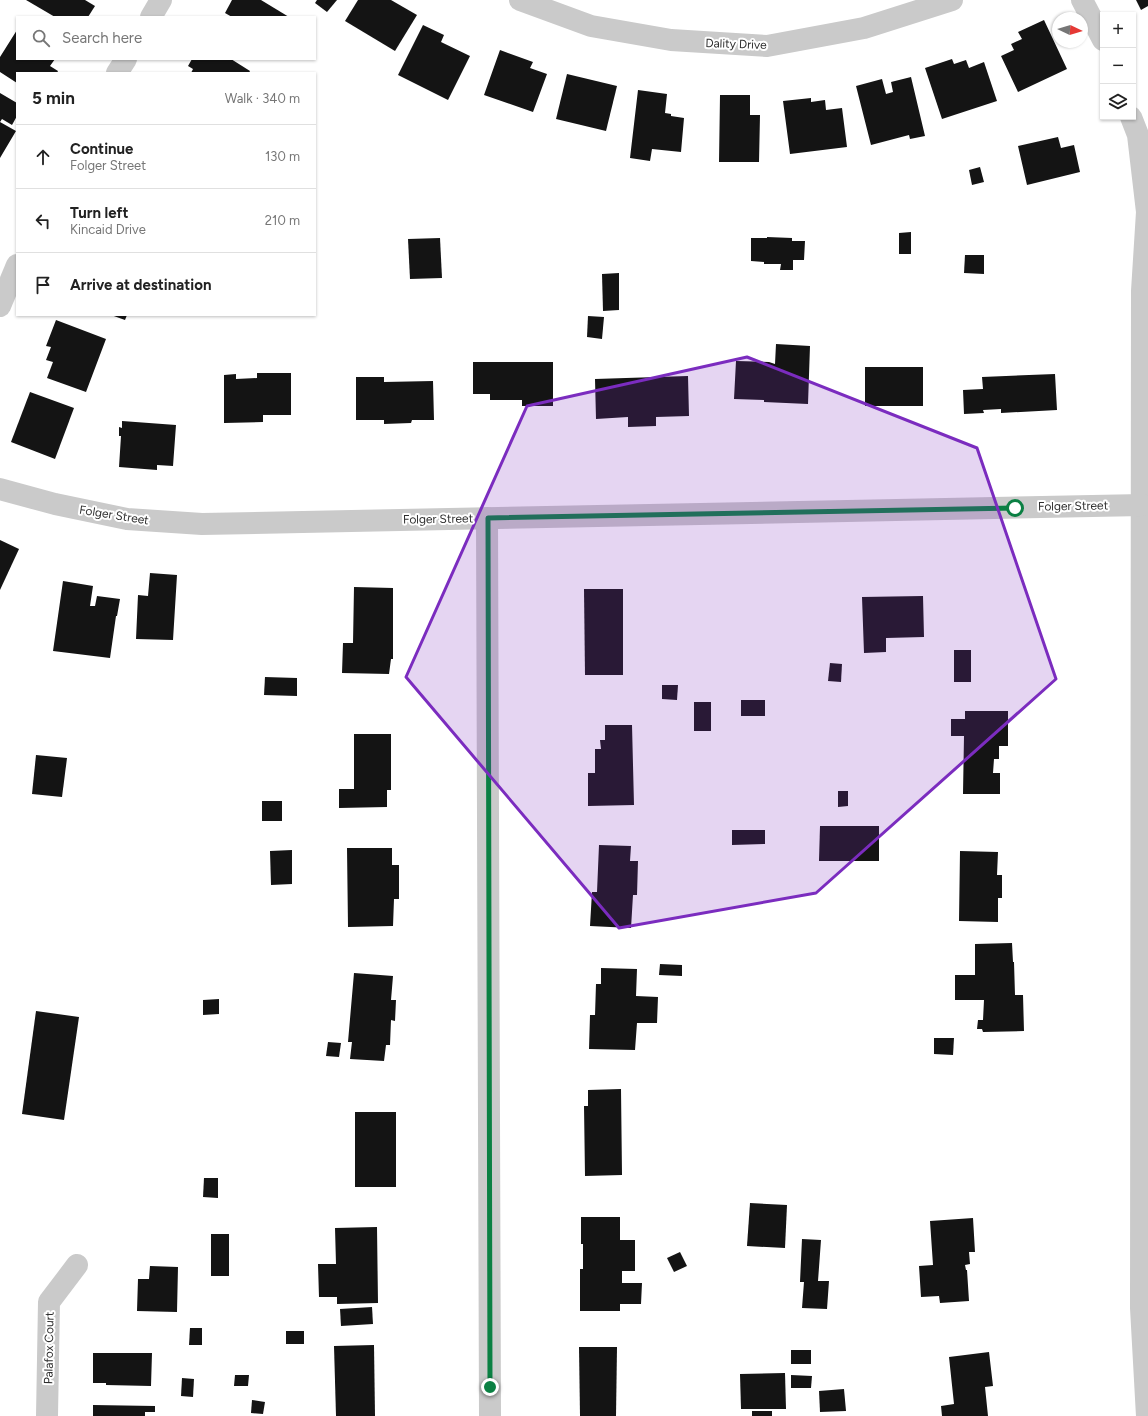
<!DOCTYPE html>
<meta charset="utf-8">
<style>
body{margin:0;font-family:Figtree,sans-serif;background:#f2f2f2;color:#222}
.controls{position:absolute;right:12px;top:12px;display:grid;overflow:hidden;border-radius:0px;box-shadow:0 1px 3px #0004}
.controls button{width:36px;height:36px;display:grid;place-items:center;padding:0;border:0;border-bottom:1px solid #e0e0e0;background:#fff;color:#222;font:20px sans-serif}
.compass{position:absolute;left:1052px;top:12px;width:36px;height:36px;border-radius:50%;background:#fff;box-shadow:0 1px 3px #0004;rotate:94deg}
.stop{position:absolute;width:12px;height:12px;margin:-9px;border:3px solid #0b8043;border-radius:50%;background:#fff}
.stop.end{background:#0b8043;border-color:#fff;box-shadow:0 1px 4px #0008}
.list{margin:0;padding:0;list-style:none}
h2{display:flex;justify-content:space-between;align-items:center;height:52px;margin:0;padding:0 16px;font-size:17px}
h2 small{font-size:13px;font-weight:400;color:#767676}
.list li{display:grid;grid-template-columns:26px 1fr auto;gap:12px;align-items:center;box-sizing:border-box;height:64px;padding:0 16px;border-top:1px solid #e0e0e0}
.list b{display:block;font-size:15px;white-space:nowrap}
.list p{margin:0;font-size:13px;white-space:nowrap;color:#767676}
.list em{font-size:13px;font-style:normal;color:#767676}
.icon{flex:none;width:22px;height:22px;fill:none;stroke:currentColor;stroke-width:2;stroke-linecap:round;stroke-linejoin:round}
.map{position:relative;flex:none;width:1148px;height:1416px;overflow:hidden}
.search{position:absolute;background:#fff;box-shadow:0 1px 3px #0004;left:16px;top:16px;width:300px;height:44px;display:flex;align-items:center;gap:10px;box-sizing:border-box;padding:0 14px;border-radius:0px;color:#767676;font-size:15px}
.panel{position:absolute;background:#fff;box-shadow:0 1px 3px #0004;left:16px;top:72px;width:300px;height:244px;border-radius:0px}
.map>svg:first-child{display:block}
.building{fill:#141414}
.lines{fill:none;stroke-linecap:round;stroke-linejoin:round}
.minor{stroke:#cacaca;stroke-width:22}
.route{stroke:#0b8043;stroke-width:5}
.marked{fill:#7b2cbf;fill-opacity:0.2;stroke:#7b2cbf;stroke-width:3;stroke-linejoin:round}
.labels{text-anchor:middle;stroke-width:4;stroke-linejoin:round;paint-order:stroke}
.street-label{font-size:12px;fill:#2d2d2d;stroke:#fff}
</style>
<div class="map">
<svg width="1148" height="1416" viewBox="0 0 1148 1416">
<rect width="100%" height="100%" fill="#fff"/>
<g class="building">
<path d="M26 0H85L95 6 88 17H55Z"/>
<path d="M232 0H261L289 17H232L225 13Z"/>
<path d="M317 0H337L327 12 315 3Z"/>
<path d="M358 0H391L417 15 395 51 345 21Z"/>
<path d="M1136 0H1148V6L1141 10Z"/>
<path d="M1044 20 1067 69 1018 92 1001 56 1014 50 1011 44 1022 39 1018 32Z"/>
<path d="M423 25 444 35 441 42 470 56 448 100 398 75Z"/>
<path d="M17 30V59H55L50 66 58 71 57 73H17V83L0 72V57Z"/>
<path d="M500 50 533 62 530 68 547 74 533 112 484 95Z"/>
<path d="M192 59H231L250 71 249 73H191L193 69 188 66Z"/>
<path d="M952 59 954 64 966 60 969 68 984 62 997 101 942 119 925 68Z"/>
<path d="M567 74 617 86 606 131 556 119Z"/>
<path d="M911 77 925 136 910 139 909 135 871 145 856 86 882 79 886 94 893 92 891 82Z"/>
<path d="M638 90 667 94 665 113 671 114V116L684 118 681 152 652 149 650 161 630 158Z"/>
<path d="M0 93 17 103V116L12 125 2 119 0 122 16 131 0 158Z"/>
<path d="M720 95H750V115H760L759 162H719Z"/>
<path d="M811 98V102L825 100 826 110 842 108 847 147 790 154 783 101Z"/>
<path d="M1058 137 1061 148 1074 145 1080 172 1027 185 1018 146Z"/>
<path d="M980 167 984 182 972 185 969 170Z"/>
<path d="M911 232V254H899V233Z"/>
<path d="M767 237 792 238V241H805L804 260H793V270H780L781 264H764V262L751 261V238H767Z"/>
<path d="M440 238 442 278 410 279 408 239Z"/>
<path d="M965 255H984V274L964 273Z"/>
<path d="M619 273V310L603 311 602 274Z"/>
<path d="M111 315H127L125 320Z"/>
<path d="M588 316 604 317 602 339 587 337Z"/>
<path d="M56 320 106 339 86 392 47 378 53 362 46 360 51 347 46 346Z"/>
<path d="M776 344 810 346 808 404 764 402V400L734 399 736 361 769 362 775 364Z"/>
<path d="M473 362H553V406H522V400H490V394H473Z"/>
<rect x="865" y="367" width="58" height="39"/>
<path d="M257 373H291V415H263V422L224 423V375L236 374V379L257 378Z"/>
<path d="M1055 374 1057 410 1001 413V409L983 410 984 413 964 414 963 390 983 389 982 377Z"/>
<path d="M688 376 689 416 656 417V426L628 427V417L596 419 595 379Z"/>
<path d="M356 377H384V382L433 381 434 420H412L411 423 384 424V420H356Z"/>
<path d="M30 392 74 408 55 459 11 442Z"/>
<path d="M122 421 176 425 173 466 157 465V470L119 467 121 436H119V427L122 428Z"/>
<path d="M0 540 19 549 0 590Z"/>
<path d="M150 573 177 575 173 640 136 639 138 595 148 596Z"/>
<path d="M63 581 93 586 90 606H95L97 596 120 599 117 616H116L110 658 53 651Z"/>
<path d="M354 587 393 588V659H391L389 674 342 673 343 643H353Z"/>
<path d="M584 589H623V675H585Z"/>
<path d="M923 596 924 637 886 638V652L864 653 862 597Z"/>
<rect x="954" y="650" width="17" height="32"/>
<path d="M830 663 842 664 841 682 828 681Z"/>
<path d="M265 677 297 678V696L264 695Z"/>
<path d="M662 685H678L677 700 662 699Z"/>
<rect x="741" y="700" width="24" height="16"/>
<rect x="694" y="702" width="17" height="29"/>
<path d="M965 711H1008V746H999V759H994L993 773H1000V794H963L964 736H951V719H965Z"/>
<path d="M605 725H632L634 805 588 806V773H595V749H601L600 740H605Z"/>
<path d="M354 734H391V790H387V807L339 808V789H354Z"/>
<path d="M36 755 67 758 62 797 32 794Z"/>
<path d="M838 791H848V806L838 807Z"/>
<rect x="262" y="801" width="20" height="20"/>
<path d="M820 826H879V861H819Z"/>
<path d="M732 830H765V844L732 845Z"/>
<path d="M599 845 631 846 630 861H638L637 895H633L631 928 590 926 592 892H597Z"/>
<path d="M347 848H392V865H399V899H394L393 926 348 927Z"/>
<path d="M292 850V884L271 885 270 851Z"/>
<path d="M960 851 998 852 997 875H1002V898H998V922L959 921Z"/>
<path d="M1012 943 1013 962H1014L1015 995H1023L1024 1031 983 1032 982 1029H977L978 1020H983L984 1000H955V975H975V944Z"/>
<path d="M660 964 682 965V976L659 975Z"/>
<path d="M601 968 637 969 636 996 658 997 657 1023H637L635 1050 589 1049 590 1015H595L596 984H601Z"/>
<path d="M354 973 393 976 391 1000H396L395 1021 391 1020 390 1045H386L384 1061 350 1059 352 1042H348Z"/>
<path d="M219 999V1014L203 1015V1000Z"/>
<path d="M36 1011 79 1017 64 1120 22 1114Z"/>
<path d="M934 1038H954L953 1055 934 1054Z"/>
<path d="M328 1042 341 1043 339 1057 326 1056Z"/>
<path d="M621 1089 622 1175 585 1176 584 1106H588V1090Z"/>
<rect x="355" y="1112" width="41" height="75"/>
<path d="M204 1178H218V1198L203 1197Z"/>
<path d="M750 1203 787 1205 785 1248 747 1246Z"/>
<path d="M581 1217H620V1240H635V1271H622V1283H642L641 1304H620V1311H580V1269H583V1244H581Z"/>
<path d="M973 1218 975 1252H969L970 1264 965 1265 966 1270H967L969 1301 940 1303 939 1296 921 1297 919 1266 933 1265 930 1221Z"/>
<path d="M377 1227 378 1303 337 1304V1297H319L318 1264H336L335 1228Z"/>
<rect x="211" y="1234" width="18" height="42"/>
<path d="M802 1239 821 1240 818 1281H829L827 1309 802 1308 804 1282H800Z"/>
<path d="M680 1252 687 1266 674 1272 667 1258Z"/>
<path d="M150 1266 178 1267 177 1312 137 1311 138 1279H149Z"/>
<path d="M372 1307 373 1324 341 1326 340 1309Z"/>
<path d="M190 1328H202V1345H189Z"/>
<rect x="286" y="1331" width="18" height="13"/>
<path d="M374 1345 375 1416H336L334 1346Z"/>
<path d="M579 1347H617L616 1416H580Z"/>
<rect x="791" y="1350" width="20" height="14"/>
<path d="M989 1352 993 1386 985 1387 988 1416H942L941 1406 954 1404 949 1357Z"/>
<path d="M93 1353H152L151 1386 106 1385V1383H93Z"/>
<path d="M785 1373 786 1409H741L740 1374Z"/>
<path d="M235 1375H249L248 1386H234Z"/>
<path d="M791 1375 812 1376 811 1388H791Z"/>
<path d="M182 1378 194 1379 193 1397 181 1396Z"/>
<path d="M844 1389 846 1411 820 1412 819 1391Z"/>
<path d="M252 1400 265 1402 263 1414 251 1413Z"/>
<path d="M93 1405 155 1406V1412H145V1416H93Z"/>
<rect x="752" y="1411" width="20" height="5"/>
</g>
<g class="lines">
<g class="minor">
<path d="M520 0 591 26 671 40 767 46 864 28 952 0"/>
<path d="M1082 0 1103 40"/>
<path d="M151 17 161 0"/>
<path d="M117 73 126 59"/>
<path d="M1131 117 1138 135 1147 212 1142 291 1141 1308 1147 1416"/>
<path d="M0 306 17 265"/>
<path d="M0 489 55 504 127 519 202 524 1143 505"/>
<path d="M487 518 490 1416"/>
<path d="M47 1416 49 1302 77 1265"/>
</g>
</g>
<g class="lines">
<path class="route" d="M490 1387 488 518 1015 508"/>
</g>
<path class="marked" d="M747 357 977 448 1056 679 816 893 619 928 406 677 527 406Z"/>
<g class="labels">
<g class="street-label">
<text transform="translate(736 44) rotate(2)" y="4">Dality Drive</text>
<text transform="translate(1073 506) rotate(-1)" y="4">Folger Street</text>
<text transform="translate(114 515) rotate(9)" y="4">Folger Street</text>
<text transform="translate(438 519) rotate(-1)" y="4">Folger Street</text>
<text transform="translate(49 1348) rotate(-89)" y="4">Palafox Court</text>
</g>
</g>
</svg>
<div class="controls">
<button>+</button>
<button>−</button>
<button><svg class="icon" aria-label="layers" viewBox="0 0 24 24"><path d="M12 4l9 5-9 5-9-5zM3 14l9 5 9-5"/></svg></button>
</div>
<svg class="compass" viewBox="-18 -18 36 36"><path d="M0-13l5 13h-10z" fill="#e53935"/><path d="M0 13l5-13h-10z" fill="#767676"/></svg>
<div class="stop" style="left:1015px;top:508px"></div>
<div class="stop end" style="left:490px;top:1387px"></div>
<div class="search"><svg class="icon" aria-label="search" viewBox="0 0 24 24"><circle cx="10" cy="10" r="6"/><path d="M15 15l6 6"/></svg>Search here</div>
<section class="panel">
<h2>5 min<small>Walk · 340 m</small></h2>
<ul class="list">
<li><svg class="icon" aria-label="ahead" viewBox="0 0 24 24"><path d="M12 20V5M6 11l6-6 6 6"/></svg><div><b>Continue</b><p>Folger Street</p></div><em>130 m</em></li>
<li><svg class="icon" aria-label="left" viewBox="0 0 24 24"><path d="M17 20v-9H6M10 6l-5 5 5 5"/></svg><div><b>Turn left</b><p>Kincaid Drive</p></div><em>210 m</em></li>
<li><svg class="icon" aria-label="arrive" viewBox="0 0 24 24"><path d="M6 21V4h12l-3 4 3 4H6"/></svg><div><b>Arrive at destination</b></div></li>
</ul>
</section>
</div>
